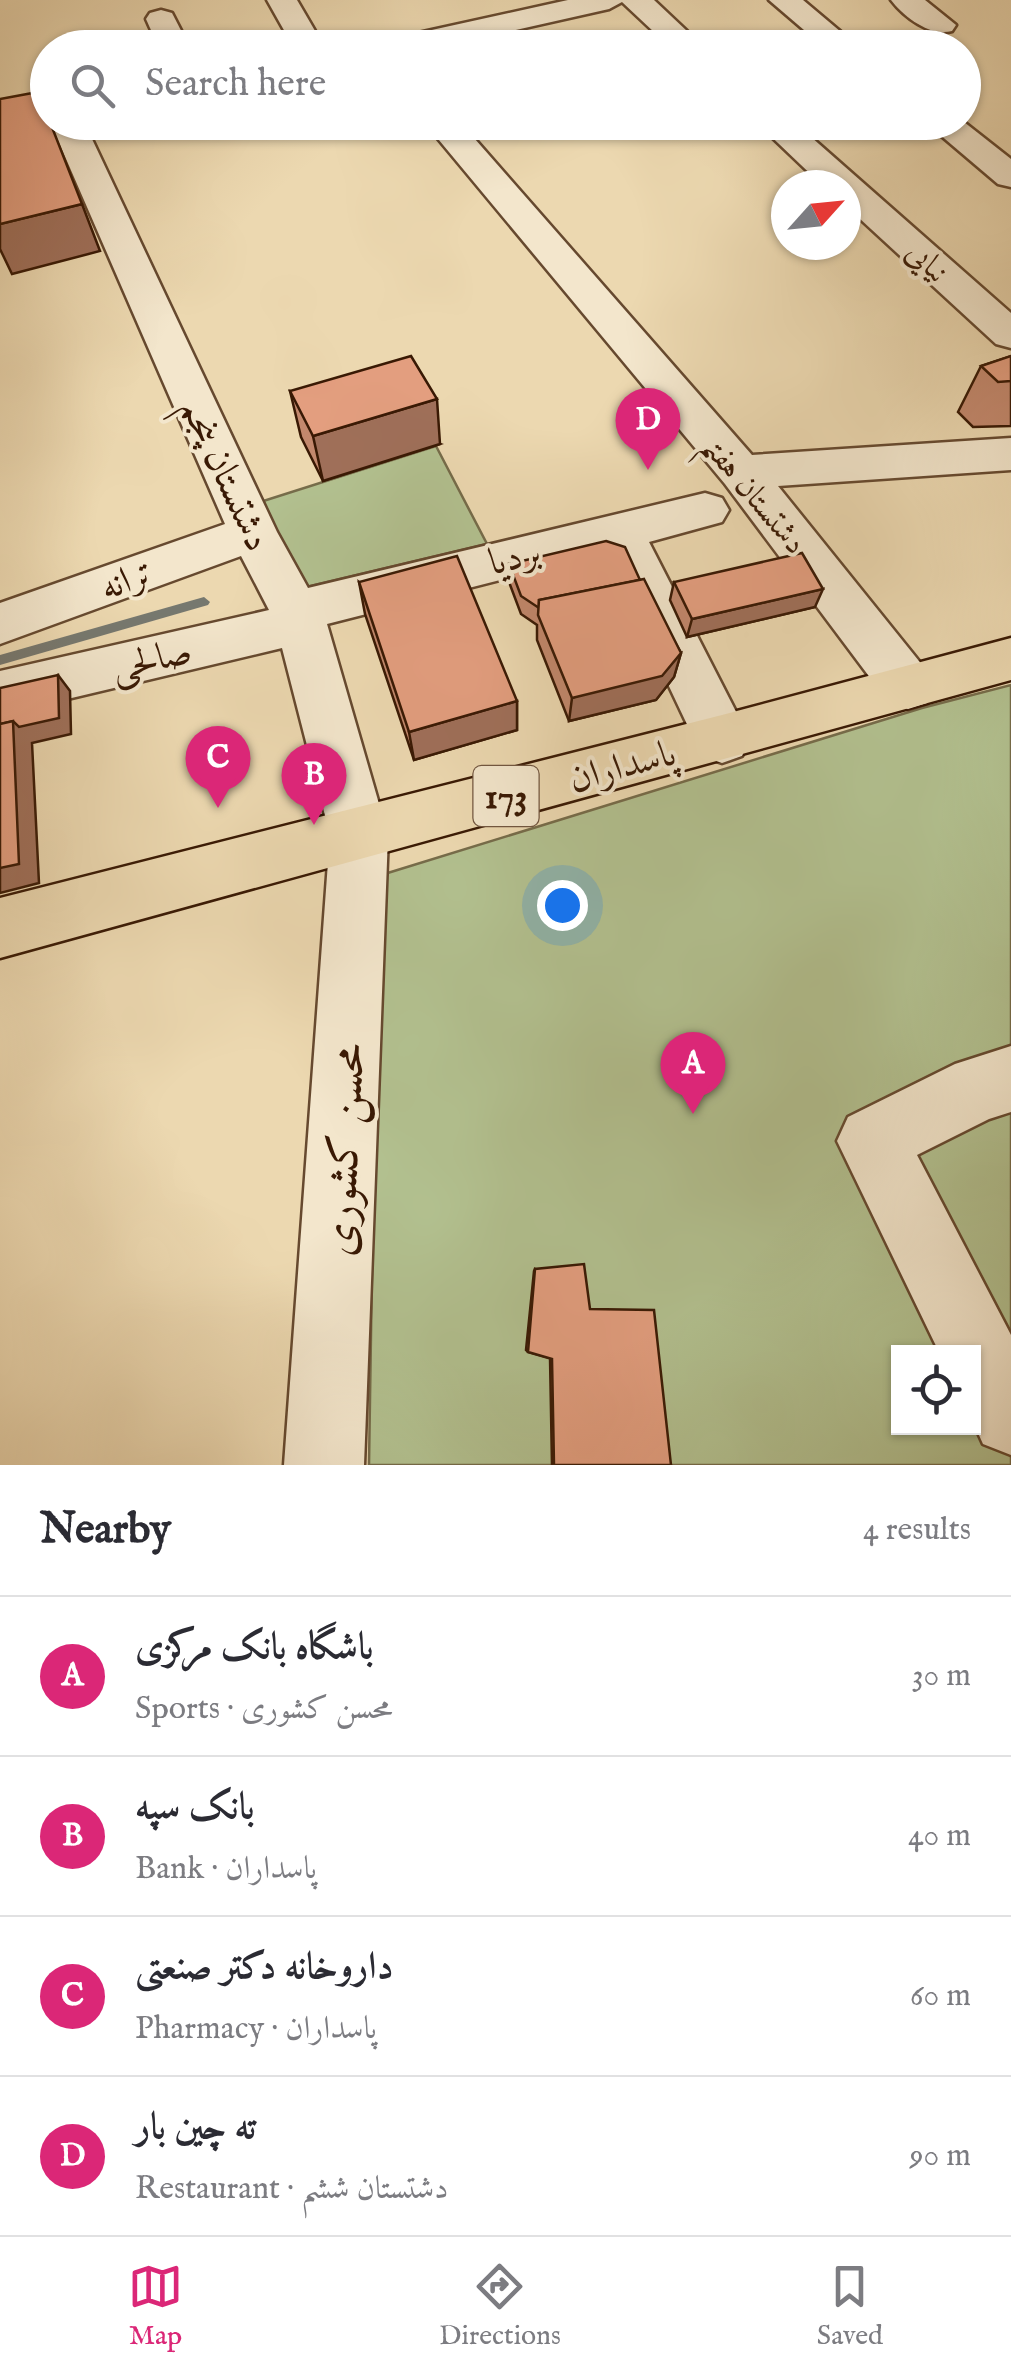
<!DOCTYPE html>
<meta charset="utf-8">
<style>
body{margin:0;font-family:"IM FELL English",Amiri,serif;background:#f7f7f7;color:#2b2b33}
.controls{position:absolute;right:30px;bottom:30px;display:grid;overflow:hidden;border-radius:0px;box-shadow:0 2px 8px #0004}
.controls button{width:90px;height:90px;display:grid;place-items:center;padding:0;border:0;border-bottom:2px solid #e1e1e2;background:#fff;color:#2b2b33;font:50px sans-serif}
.compass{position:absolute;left:771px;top:170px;width:90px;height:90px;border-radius:50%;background:#fff;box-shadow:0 2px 8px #0004;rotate:63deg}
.you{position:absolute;left:562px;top:905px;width:35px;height:35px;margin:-25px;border:8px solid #fff;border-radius:50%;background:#1a73e8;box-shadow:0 0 0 15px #1a73e833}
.badge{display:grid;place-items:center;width:65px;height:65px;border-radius:50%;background:#db2777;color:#fff;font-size:32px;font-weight:700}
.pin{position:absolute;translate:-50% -82px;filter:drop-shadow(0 2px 5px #0008)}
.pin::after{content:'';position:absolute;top:52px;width:35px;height:30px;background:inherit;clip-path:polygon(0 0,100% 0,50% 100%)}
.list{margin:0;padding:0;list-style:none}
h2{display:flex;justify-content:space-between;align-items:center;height:130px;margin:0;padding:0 40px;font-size:42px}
h2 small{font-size:32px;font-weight:400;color:#7c7c81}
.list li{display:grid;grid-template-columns:65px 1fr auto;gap:30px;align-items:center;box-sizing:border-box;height:160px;padding:0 40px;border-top:2px solid #e1e1e2}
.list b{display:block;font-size:38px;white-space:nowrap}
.list p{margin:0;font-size:32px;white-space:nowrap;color:#7c7c81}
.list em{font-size:32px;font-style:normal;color:#7c7c81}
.icon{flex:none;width:55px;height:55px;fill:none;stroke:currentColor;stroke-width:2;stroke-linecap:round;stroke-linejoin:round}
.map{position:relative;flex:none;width:1011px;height:1465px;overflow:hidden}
.search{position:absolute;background:#fff;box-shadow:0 2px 8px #0004;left:30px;right:30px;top:30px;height:110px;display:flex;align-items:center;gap:25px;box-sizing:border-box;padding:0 35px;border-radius:55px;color:#7c7c81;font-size:38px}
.sheet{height:770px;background:#fff}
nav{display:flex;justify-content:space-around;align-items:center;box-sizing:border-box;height:140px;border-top:2px solid #e1e1e2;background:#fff;font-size:28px;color:#7c7c81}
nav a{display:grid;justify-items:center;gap:5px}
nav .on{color:#db2777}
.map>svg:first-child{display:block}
.green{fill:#b2c08f;stroke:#766c4a;stroke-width:2.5;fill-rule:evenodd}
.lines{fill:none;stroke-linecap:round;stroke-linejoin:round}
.stream{fill:#76786f;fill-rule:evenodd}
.minor-casing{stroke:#66492f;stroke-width:5}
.major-casing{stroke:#391904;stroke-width:5}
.minor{fill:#f3e6cc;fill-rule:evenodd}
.major{fill:#ecd8b0;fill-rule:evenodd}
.wall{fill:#c3886d;stroke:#391904;stroke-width:2.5}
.shaded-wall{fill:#9f6f59;stroke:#391904;stroke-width:2.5}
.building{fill:#e39e7f;stroke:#391904;stroke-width:2.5}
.labels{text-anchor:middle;stroke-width:8;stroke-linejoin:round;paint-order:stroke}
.far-street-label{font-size:32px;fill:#391904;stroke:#f3e6cc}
.shield{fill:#f3e6cc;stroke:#715640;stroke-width:2.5}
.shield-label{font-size:35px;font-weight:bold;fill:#391904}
.street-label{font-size:38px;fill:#391904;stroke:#f3e6cc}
.near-street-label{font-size:45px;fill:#391904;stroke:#f3e6cc}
</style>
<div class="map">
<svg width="1011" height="1465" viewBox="0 0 1011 1465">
<rect width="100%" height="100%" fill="#ecd8b0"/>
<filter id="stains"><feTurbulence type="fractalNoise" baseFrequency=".002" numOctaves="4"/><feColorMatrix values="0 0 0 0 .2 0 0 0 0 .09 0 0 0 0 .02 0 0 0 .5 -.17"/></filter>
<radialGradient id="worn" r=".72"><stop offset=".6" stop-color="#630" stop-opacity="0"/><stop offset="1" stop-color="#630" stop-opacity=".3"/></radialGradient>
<g class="green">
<path d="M436 446 487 544 302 588 257 503Z"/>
<path d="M1011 685V1465H369L378 876 922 708ZM898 1352H974V1428H898Z"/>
</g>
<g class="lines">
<path class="stream" d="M204 597 210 602 208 605 0 665V655Z"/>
<g class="minor-casing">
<g id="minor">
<path d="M267 0H297L325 48H294Z"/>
<path d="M568 0H654L705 48H671L622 2 609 9 436 48H376L380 41 391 39Z"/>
<path d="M769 0H803L860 48H825Z"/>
<path d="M891 0H925L956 25 952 31C930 37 904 17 891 0Z"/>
<path d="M161 10 172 13 190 48H159L146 19 150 13Z"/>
<path d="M50 122H84L277 532 308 588 705 493 722 498 729 510 722 522 649 542 750 739 742 756 722 763 702 756 606 553 327 624 388 835 364 1465H284L330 835 282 648 0 715V671L269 610 241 556 0 644V603L225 524Z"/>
<path d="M424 122H460L752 455 1011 438V470L778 486 927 671 935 687 927 703 908 709 889 703 725 484Z"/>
<path d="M756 122H794L1011 313V348L996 344 846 206V185H822Z"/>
<path d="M925 122H964L1011 159V187L998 184Z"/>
<path d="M1011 1046V1112L989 1119 917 1155 1011 1335V1455L983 1444 974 1424V1352H939L837 1141 848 1117 955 1064Z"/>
</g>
</g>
<g class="major-casing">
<path id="major" d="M1011 638V680L0 958V898L722 715Z"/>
</g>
<use href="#minor" class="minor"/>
<use href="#major" class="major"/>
</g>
<g class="wall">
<path d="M1011 356V426L973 427 958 412 981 366Z"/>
<path d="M290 391 440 444 323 481 301 437Z"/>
<path d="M509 564 640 580 681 653 674 677 656 700 569 721 537 640V625L521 614 509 582Z"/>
<path d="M359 582 517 701V730L414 760 365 614Z"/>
<path d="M674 582 815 607 687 637 670 600Z"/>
<path d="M535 1269 590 1309 671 1465H552L550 1358 528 1352 526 1350 534 1271Z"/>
</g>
<g class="shaded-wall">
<path d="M82 204 100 251 12 274 0 249V224Z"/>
<path d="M437 399 440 444 323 481 313 436Z"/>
<path d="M823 589 815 607 687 637 692 619Z"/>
<path d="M681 653 674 677 656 700 569 721 572 698Z"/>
<path d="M58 675 70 691 71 734 32 743 39 883 0 893V868L13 721Z"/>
<path d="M517 701V730L414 760 409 732Z"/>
</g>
<g class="building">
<path d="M38 92 48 116V122H50L82 204 0 224V99Z"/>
<path d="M411 356 437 399 313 436 290 391Z"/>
<path d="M1011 356V381L998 382 981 366Z"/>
<path d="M606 541 625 547 640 580 539 600V608L521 596 509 564Z"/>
<path d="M802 553 823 589 692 619 674 582Z"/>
<path d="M457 556 517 701 409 732 359 582Z"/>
<path d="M644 579 681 653 662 676 572 698 538 615 539 600Z"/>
<path d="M58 675 59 718 19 727 13 721 0 724V688Z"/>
<path d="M13 721 19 864 0 868V724Z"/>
<path d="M584 1264 590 1309 654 1310 671 1465H554L552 1359 528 1352 535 1269Z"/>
</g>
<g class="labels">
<g class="far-street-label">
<text transform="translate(928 261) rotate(42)" y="11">نیایی</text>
<text transform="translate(755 494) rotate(50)" y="11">دشتستان هفتم</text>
</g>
<rect class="shield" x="473.5" y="766" width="65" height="60" rx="8"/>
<g class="shield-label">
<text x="506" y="808">173</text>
</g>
<g class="street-label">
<text transform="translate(227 474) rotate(65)" y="13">دشتستان پنجم</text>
<text transform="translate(514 556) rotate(-14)" y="13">بردیا</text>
<text transform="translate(126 579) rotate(-20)" y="13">ترانه</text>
<text transform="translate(151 658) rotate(-13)" y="13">صالحی</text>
<text transform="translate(622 765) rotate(-15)" y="13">پاسداران</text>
</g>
<g class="near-street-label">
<text transform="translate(342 1150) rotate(-87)" y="16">محسن کشوری</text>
</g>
</g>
<rect width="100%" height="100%" filter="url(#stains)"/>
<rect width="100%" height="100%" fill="url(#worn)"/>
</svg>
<div class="controls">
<button><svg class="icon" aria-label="locate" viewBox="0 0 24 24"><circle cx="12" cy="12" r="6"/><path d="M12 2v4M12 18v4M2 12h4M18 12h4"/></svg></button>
</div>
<svg class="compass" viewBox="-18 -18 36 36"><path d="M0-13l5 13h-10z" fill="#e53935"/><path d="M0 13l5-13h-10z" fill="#7c7c81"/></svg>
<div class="you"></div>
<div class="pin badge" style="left:693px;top:1114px">A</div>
<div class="pin badge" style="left:314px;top:825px">B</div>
<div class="pin badge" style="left:218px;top:808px">C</div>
<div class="pin badge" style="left:648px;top:470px">D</div>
<div class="search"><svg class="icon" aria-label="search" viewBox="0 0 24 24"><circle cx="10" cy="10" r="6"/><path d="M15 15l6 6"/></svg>Search here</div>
</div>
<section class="sheet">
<h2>Nearby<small>4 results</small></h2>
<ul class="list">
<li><span class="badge">A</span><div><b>باشگاه بانک مرکزی</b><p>Sports · محسن کشوری</p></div><em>30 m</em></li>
<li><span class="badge">B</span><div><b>بانک سپه</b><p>Bank · پاسداران</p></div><em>40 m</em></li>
<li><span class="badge">C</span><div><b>داروخانه دکتر صنعتی</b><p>Pharmacy · پاسداران</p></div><em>60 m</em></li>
<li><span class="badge">D</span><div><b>ته چین بار</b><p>Restaurant · دشتستان ششم</p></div><em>90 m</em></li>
</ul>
</section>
<nav>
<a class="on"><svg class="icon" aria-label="map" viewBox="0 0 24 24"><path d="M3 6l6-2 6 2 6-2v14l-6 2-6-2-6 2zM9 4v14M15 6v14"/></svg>Map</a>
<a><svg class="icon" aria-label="directions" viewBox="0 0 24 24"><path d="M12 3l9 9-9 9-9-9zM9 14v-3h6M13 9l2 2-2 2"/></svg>Directions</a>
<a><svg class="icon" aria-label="saved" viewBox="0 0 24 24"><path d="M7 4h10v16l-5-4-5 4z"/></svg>Saved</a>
</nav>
